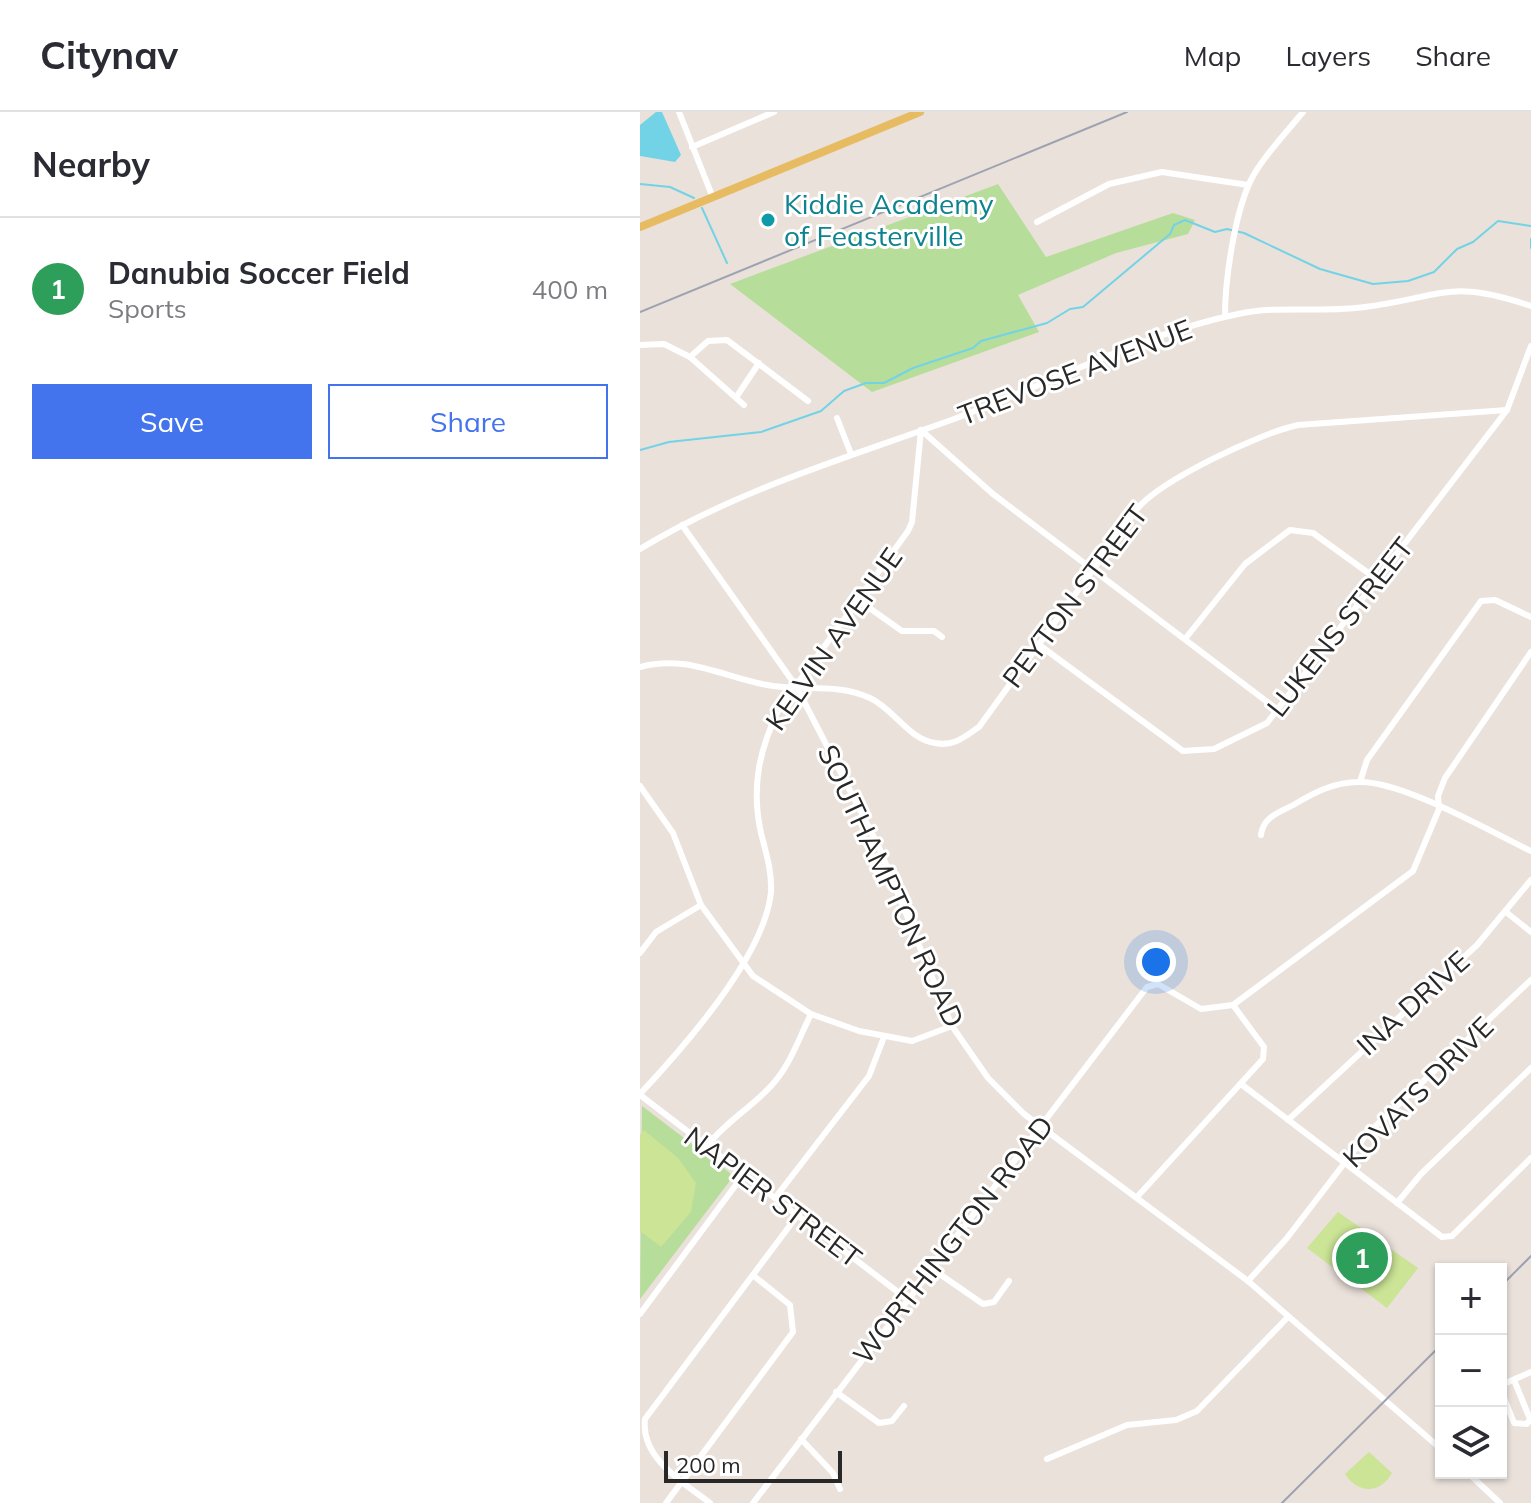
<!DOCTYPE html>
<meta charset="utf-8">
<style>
body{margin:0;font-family:Mulish,sans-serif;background:#f2f2f3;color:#2b2b33}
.controls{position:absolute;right:24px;bottom:24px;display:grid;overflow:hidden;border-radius:0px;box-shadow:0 2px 6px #0004}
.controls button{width:72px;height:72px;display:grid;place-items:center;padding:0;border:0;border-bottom:2px solid #e1e1e2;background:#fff;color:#2b2b33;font:40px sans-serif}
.scale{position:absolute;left:24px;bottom:20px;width:178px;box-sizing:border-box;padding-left:8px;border:4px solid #282828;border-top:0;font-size:22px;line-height:28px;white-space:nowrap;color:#282828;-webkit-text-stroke:6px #fff;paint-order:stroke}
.you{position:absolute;left:516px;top:850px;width:28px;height:28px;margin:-20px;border:6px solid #fff;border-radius:50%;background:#1a73e8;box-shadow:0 0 0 12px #1a73e833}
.badge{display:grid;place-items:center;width:52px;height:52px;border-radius:50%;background:#4474ed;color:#fff;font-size:26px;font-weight:700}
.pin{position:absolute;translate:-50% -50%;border:4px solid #fff;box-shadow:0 2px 8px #0006}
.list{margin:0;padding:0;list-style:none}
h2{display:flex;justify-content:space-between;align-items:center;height:104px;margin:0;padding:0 32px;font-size:34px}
h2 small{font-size:26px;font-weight:400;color:#7c7c81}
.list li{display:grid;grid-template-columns:52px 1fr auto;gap:24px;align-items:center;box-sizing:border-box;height:144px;padding:0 32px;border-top:2px solid #e1e1e2}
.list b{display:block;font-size:30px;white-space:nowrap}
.list p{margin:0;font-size:26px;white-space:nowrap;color:#7c7c81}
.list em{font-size:26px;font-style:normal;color:#7c7c81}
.actions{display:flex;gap:16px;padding:24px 32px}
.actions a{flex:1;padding:18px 0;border:2px solid #4474ed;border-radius:0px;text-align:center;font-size:28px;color:#4474ed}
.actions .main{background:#4474ed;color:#fff}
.icon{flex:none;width:44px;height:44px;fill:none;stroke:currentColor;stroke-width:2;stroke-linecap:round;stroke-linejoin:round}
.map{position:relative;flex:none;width:891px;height:1391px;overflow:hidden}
header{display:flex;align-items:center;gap:48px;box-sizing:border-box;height:112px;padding:0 40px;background:#fff;border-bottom:2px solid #e1e1e2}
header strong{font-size:38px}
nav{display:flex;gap:44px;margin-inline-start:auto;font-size:28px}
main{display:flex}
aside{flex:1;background:#fff}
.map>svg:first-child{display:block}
.green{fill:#b7dd9a}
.pitch{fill:#cbe496}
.water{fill:#73d3e6}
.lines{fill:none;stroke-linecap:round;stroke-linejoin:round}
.stream{stroke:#73d3e6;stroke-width:2}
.minor{stroke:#fff;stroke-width:6}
.major{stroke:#e7bb62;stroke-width:8}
.rail{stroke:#9ea2b1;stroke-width:2}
.culture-dot{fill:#0f9aa8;stroke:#fff;stroke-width:3}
.labels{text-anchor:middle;stroke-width:6;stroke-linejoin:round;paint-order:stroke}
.culture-label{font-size:28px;fill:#0d838f;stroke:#fff;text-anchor:start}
.street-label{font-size:28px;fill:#282828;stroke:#fff}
</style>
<header>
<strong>Citynav</strong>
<nav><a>Map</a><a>Layers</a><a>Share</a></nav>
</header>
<main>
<aside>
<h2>Nearby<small></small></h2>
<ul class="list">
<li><span class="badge" style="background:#2e9e5b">1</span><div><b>Danubia Soccer Field</b><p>Sports</p></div><em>400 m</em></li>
</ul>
<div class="actions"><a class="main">Save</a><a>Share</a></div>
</aside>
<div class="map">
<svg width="891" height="1391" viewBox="0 0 891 1391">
<rect width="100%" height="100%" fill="#eae1da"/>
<g class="green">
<path d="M358 72 406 145 533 101 555 108 548 122 476 141 378 183 399 220 232 280 90 172Z"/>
<path d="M2 994 90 1061 92 1066 0 1187Z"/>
</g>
<g class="pitch">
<path d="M4 1018 38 1046 56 1071 51 1100 21 1135 0 1119V1023Z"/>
<path d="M698 1100 778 1156 747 1196 667 1136Z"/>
<path d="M729 1340 752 1361C740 1382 718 1382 705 1362Z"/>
</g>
<path class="water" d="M16 0H22L41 43 35 50 0 44V13Z"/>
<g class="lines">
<g class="stream">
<path d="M0 72 30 75 54 86"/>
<path d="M62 96 87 151"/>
<path d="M891 127V136"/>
<path d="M0 338 29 330 121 320 181 299 204 279 226 271H244L273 256 333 236 341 229 407 211 430 197 443 195 530 122 534 113 545 108 575 120 587 117 604 121 680 157 733 172 768 169 794 160 817 137 833 130 858 109 891 114"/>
</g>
<g class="minor">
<path d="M39 0 73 86"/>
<path d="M52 35 134 0"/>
<path d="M397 110 469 72 522 60 608 73"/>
<path d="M585 204C585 167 595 97 613 64 626 41 646 21 663 0"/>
<path d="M0 233 24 232 50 245 68 229 87 228 168 289"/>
<path d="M50 245 104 293"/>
<path d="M97 284 119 251"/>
<path d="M197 306 211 342"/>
<path d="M281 318 353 382 638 598"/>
<path d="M42 413 156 574 238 733 312 914 348 966 384 1002 608 1169 801 1337"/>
<path d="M0 437C99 377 206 346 314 307 408 273 500 222 598 202 640 193 683 201 725 195 802 185 810 166 891 194"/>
<path d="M218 488 262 519H294L302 525"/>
<path d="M545 527 605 452 650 418 673 421 738 468"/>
<path d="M398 532 543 639 574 637 627 611 867 298 891 234"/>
<path d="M0 555C45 542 83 565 127 573 162 580 195 570 230 586 254 597 268 627 295 631 314 635 324 625 339 615L497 397C521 368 620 321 658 313L867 298"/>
<path d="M720 670 727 648 841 489 855 488 891 505"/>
<path d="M0 674 33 721 61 793 113 864 171 902 219 919 272 929 312 914"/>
<path d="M621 723C623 704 641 700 655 692 675 680 695 670 719 670 763 669 849 719 891 739"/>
<path d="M866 800 891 820"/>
<path d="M0 841 16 820 61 793"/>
<path d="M601 972 802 1125 812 1124 891 1046"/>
<path d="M0 982C43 936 125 844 131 780 132 759 126 741 121 721 111 676 119 638 139 597L268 419 272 410 281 318"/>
<path d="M0 983 267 1187"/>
<path d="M648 1008 837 833 891 768"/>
<path d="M67 1034C85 1010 111 996 131 974 150 954 159 926 171 902"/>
<path d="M497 1085 623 947 624 935 593 893"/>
<path d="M135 1086 229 964 244 925"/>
<path d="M757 1091 781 1062 891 956"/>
<path d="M291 1156 343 1192 354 1190 369 1169"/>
<path d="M608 1169 647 1126 726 1023 891 868"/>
<path d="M0 1202 104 1062"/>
<path d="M861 1273 891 1260"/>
<path d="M861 1278 874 1311 887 1312 890 1307 874 1268"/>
<path d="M196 1280 239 1311 252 1309 264 1294"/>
<path d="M161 1327 193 1361 200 1377"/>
<path d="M407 1347 487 1313 536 1308 557 1299 648 1205"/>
<path d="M828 1361 860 1391"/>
<path d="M26 1391 153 1220 150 1193 114 1164"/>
<path d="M70 1391C44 1371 0 1346 5 1307L157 1104"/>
<path d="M113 1391 507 875 518 872 561 897 593 893 773 759 799 697 798 684 805 666 891 540"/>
</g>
<path class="major" d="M0 115 280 0"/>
<g class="rail">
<path d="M0 200 487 0"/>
<path d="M861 1174 891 1144"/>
<path d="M642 1391 801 1233"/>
</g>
</g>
<circle class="culture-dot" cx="128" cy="108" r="8"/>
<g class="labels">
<g class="culture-label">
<text x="144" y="102">Kiddie Academy<tspan x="144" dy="32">of Feasterville</tspan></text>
</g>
<g class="street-label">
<text transform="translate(435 260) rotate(-21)" y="10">TREVOSE AVENUE</text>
<text transform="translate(435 484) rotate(-53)" y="10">PEYTON STREET</text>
<text transform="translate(700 515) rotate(-52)" y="10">LUKENS STREET</text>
<text transform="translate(194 527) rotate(-55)" y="10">KELVIN AVENUE</text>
<text transform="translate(251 774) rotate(65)" y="10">SOUTHAMPTON ROAD</text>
<text transform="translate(773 891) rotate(-42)" y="10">INA DRIVE</text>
<text transform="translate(778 980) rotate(-45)" y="10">KOVATS DRIVE</text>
<text transform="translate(133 1085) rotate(37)" y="10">NAPIER STREET</text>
<text transform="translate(313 1128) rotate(-52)" y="10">WORTHINGTON ROAD</text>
</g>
</g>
</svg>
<div class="controls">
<button>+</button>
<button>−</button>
<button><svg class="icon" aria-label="layers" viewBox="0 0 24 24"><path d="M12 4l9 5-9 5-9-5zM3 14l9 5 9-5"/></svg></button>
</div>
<div class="scale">200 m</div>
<div class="you"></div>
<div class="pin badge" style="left:722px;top:1146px;background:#2e9e5b">1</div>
</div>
</main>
